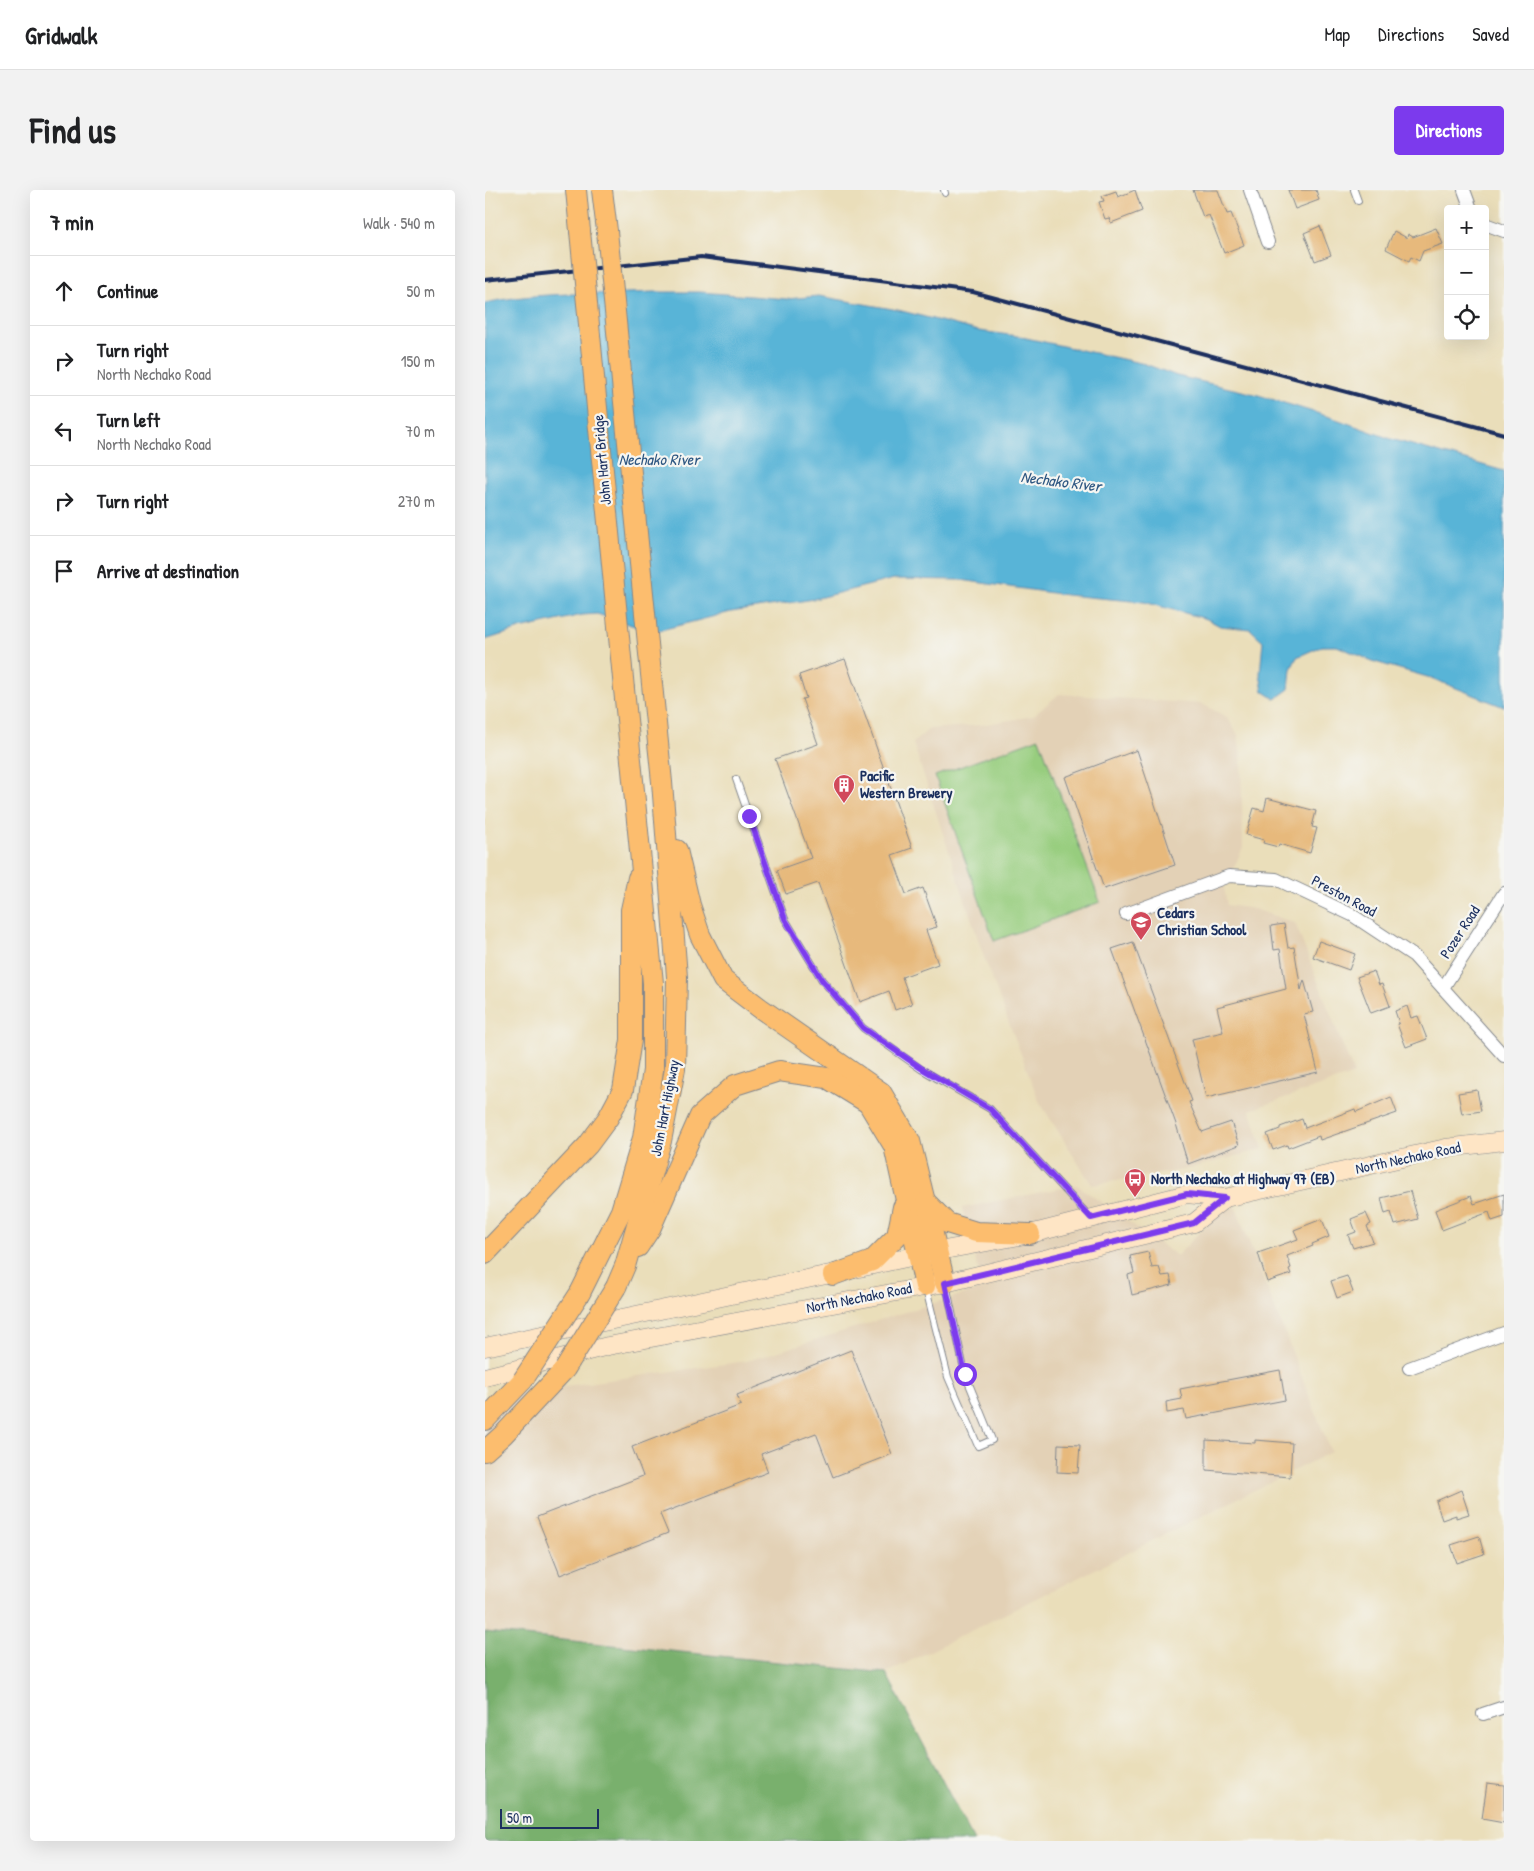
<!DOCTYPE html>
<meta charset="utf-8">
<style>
body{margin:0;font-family:"Patrick Hand",sans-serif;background:#f2f2f2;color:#202124}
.controls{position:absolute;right:15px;top:15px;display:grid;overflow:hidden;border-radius:5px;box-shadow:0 5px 20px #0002}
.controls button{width:45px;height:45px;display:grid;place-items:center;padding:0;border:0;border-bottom:1px solid #e0e0e0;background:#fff;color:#202124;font:25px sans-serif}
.scale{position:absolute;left:15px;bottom:12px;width:99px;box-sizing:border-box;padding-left:5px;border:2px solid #1b2f5e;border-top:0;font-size:14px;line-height:18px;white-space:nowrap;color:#1b2f5e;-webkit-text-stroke:4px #f6f6f2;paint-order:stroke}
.stop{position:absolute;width:15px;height:15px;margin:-11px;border:4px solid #7c3aed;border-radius:50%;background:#fff}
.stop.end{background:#7c3aed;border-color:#fff;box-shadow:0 1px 5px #0008}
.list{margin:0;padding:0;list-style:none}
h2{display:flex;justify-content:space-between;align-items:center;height:65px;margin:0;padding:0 20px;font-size:21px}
h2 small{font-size:16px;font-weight:400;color:#757577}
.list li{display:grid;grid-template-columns:32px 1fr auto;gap:15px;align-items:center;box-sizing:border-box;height:70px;padding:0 20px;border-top:1px solid #e0e0e0}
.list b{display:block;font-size:19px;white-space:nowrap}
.list p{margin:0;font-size:16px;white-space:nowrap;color:#757577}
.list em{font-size:16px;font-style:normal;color:#757577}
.icon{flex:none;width:28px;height:28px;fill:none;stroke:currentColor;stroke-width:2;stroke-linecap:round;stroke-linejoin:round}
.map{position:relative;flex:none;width:1019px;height:1651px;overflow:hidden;border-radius:5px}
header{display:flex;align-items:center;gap:30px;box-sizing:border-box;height:70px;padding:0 25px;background:#fff;border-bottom:1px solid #e0e0e0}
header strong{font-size:24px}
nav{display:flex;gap:28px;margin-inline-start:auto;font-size:18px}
.intro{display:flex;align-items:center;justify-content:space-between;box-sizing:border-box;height:120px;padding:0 30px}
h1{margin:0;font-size:35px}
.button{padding:12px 22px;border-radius:5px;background:#7c3aed;color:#fff;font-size:18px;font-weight:700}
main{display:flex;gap:30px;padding:0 30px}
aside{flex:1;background:#fff;border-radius:5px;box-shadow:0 5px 20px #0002}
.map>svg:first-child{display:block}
.built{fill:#e3d1b6}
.green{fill:#97cd7e;stroke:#597e6e}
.forest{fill:#79b06d;stroke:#4a7066}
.water{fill:#59b4d7;stroke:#3a729a}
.building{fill:#e7b97c}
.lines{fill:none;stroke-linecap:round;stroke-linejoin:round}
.service-casing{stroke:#82868c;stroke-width:8}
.minor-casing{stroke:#82868c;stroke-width:14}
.secondary-casing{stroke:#82868c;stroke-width:19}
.trunk-casing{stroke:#82868c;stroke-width:22}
.service{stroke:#fff;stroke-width:6}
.minor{stroke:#fff;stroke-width:12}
.secondary{stroke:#fee5c5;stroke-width:18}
.trunk{stroke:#fcbd6e;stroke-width:20}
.rail{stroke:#1b2f5e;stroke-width:4}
.trunk-bridge-casing{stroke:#82868c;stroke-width:22;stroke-linecap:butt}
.trunk-bridge{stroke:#fcbd6e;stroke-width:20}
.route{stroke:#7c3aed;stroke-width:6}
.labels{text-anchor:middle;stroke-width:4.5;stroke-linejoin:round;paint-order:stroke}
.street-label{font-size:15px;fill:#1b2f5e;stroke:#f6f6f2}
.poi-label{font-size:15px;font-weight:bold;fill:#1b2f5e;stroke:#f6f6f2;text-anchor:start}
.water-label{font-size:16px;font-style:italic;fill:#2e5782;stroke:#f6f6f2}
</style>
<header>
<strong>Gridwalk</strong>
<nav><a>Map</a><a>Directions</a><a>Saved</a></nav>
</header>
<div class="intro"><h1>Find us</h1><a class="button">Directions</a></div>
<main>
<aside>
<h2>7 min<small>Walk · 540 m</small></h2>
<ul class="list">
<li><svg class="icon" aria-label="ahead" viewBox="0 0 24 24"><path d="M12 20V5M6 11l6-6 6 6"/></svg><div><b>Continue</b></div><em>50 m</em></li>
<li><svg class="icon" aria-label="right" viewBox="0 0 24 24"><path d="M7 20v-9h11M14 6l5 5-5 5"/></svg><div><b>Turn right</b><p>North Nechako Road</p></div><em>150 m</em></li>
<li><svg class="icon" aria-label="left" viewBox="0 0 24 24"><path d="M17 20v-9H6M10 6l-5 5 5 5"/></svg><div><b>Turn left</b><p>North Nechako Road</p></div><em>70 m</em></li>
<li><svg class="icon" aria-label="right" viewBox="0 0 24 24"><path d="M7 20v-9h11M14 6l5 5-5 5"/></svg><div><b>Turn right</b></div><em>270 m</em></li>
<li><svg class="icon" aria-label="arrive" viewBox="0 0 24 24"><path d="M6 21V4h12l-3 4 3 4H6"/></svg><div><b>Arrive at destination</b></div></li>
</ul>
</aside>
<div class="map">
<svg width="1019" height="1651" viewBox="0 0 1019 1651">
<rect width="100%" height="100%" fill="#f6f6f2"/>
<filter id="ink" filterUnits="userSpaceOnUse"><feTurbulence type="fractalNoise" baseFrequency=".02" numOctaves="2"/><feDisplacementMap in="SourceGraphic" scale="10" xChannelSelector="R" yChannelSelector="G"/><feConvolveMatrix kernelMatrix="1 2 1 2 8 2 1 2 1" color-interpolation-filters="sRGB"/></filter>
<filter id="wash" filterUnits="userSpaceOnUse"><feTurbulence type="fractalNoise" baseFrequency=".0096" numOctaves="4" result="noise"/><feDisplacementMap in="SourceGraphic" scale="20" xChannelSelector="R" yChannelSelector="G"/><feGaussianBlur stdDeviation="1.12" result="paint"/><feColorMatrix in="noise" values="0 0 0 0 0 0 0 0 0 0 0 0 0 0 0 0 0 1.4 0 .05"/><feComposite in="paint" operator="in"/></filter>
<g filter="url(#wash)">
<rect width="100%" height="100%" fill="#eadeba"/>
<g class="built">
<path d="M574 504 717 514 742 527 753 545 756 568 758 658 739 698 742 715 769 719 810 733 869 884 765 920 778 959 698 980 607 995 554 911 500 770 428 553 444 539 496 535 548 526Z"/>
<path d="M592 995 692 1066 747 1008 846 1262 401 1483 1 1443 0 1207 262 1171 498 1098 477 1018Z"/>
</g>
<path class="green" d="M554 548 615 712 509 751 450 586Z"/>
<path class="forest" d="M0 1442 401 1483 489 1651H0Z"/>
<path class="water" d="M168 102H215L302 109 334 106 413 120 494 141 532 146 660 174 692 186 770 204 851 229 906 249 1019 281V517L946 488 890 472 852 456H837L812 467 806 479 804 499 790 509 778 501 775 484 778 451 765 439 735 436 722 429 659 412 581 405 476 390 409 389 329 409 246 422 168 442 112 424 97 425 35 439 0 450V113C55 101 112 105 168 102Z"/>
<g id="blocks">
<g class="building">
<path d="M650 0 657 21 626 33 624 28 620 29 614 12 619 11 617 6 631 1 633 7Z"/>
<path d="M708 0H733L742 24 746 23 759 55 739 63 724 25 718 27Z"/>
<path d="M803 0H831L834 10 810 19Z"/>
<path d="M835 36 846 65 830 71 819 43Z"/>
<path d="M951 38 958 54 938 61 934 71 926 67 924 71 901 59 909 41 922 48 923 44 928 47Z"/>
<path d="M360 469 427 658 407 665 421 704 438 698 452 737 441 740 453 774 417 787 427 814 410 820 404 801 375 812 333 693 301 704 292 680 326 668 290 569 333 554 317 509 321 508 314 485Z"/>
<path d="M652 560 690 675 619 699 580 587Z"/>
<path d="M782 608 831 621 827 637 832 638 825 663 794 654 793 657 778 653 779 650 761 645 769 618 779 621Z"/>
<path d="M799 734 803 758 809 757 816 800 819 790 828 822 819 824 833 882 721 908 707 849 738 842 732 817 801 799 795 759 789 760 786 736Z"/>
<path d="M834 751 870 764 864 780 828 767Z"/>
<path d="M648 752 707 911 704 912 717 942 746 932 754 955 703 974 691 934 627 759Z"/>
<path d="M889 781 894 795 897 794 905 816 886 823 872 787Z"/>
<path d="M922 816 926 828 933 826 942 849 921 857 912 834 914 833 910 821Z"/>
<path d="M992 900 996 921 977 924 973 903Z"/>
<path d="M906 907 912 923 835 950 834 946 803 958 802 955 788 960 782 944 795 939V937L817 929 820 938 870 919 871 922Z"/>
<path d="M925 1001 933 1029 910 1035 906 1022 900 1024 896 1008Z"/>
<path d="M1019 1004V1027L1007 1031 1004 1022 957 1040 950 1020 986 1006 989 1014Z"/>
<path d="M881 1023 886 1034 882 1036 888 1052 868 1058 863 1045 871 1042 866 1029Z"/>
<path d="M837 1029 844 1047 827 1054 828 1056 802 1066 806 1078 804 1079 806 1084 782 1092 773 1063 813 1049 809 1040Z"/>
<path d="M663 1062 667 1078 674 1077 677 1086 685 1085 687 1095 647 1105 643 1085 649 1083 645 1066Z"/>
<path d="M862 1086 868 1102 852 1108 846 1091Z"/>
<path d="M366 1160 407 1264 348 1287 331 1243 276 1264 283 1282 175 1324 183 1343 75 1385 52 1327 158 1286 147 1257 256 1215 252 1205Z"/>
<path d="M795 1180 800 1210 701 1229 699 1220 682 1223 681 1212 697 1209 695 1199Z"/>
<path d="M721 1250 770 1253V1250L807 1253 805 1287 721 1280Z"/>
<path d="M573 1254 595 1255 593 1283 572 1282Z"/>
<path d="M976 1300 984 1324 971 1328V1325L957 1330 951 1311Z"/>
<path d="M994 1346 999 1364 972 1373 966 1355Z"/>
<path d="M1002 1593 1019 1595V1633L997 1629Z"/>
</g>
</g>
</g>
<g filter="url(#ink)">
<use href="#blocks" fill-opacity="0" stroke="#82868c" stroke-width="1"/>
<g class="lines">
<g class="service-casing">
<g id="service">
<path d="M459 0 460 3"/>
<path d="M869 0 873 11"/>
<path d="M251 589 300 729 337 790 378 838 436 879 505 919 604 1026"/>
<path d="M441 1099 463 1187 493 1256 507 1250 480 1184 461 1094"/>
</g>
</g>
<g class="minor-casing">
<g id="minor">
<path d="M765 0 783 52"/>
<path d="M979 0 986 19"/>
<path d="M1000 34 1019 41"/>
<path d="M641 724 744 686 791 689 867 725 929 766 1019 866"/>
<path d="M958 798 1019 703"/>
<path d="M924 1178 1019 1143"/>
<path d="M998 1524 1019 1517"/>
</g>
</g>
<g class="secondary-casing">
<g id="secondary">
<path d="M0 1157 454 1061 545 1044 702 1004 740 1008 961 958 1019 951"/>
<path d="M0 1187 123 1156 460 1093 709 1033 740 1008"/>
</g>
</g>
<g class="trunk-casing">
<g id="trunk">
<path d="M91 0 95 41"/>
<path d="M117 0 122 41"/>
<path d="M192 660 205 715 215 745 238 790 275 818 396 902 425 951 460 1093"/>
<path d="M441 1012 462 1033 491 1042 545 1044"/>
<path d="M153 1057 165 1039 215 926 250 895 294 881 342 888 383 913 409 956 440 1096"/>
<path d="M0 1064 103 955 123 928 138 900 146 850V720L153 688"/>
<path d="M348 1085 387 1071 412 1046 418 1017"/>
<path d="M131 1097 140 1076 176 951 190 879 192 787 177 592 167 494"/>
<path d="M95 1103 136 1021 158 948 168 880V793L139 499"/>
<path d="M0 1230 38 1190"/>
<path d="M0 1261 19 1244 80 1179"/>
</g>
</g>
<use href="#service" class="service"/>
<use href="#minor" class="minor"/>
<use href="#secondary" class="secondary"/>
<use href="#trunk" class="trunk"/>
<path class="rail" d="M0 90 216 67 488 102 1019 244"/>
<g class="trunk-bridge-casing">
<g id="trunk-bridge">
<path d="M95 41 139 499"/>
<path d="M122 41 167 494"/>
<path d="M80 1179 131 1097"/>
<path d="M38 1190 95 1103"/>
</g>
</g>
<use href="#trunk-bridge" class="trunk-bridge"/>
</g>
</g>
<g class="lines" filter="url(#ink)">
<path class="route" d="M264 626 300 729 337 790 378 838 436 878 505 919 606 1028 702 1004 740 1008 709 1033 460 1093 480 1184"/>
</g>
<defs>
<g id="building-pin" transform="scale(1.125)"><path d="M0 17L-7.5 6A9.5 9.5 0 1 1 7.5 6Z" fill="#d1495b" stroke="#f6f6f2"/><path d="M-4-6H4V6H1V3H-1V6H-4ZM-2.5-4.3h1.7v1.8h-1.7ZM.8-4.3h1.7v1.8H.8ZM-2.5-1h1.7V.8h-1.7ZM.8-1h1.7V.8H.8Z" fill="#fff"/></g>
<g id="school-pin" transform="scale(1.125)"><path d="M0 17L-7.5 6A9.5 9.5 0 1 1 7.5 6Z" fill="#d1495b" stroke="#f6f6f2"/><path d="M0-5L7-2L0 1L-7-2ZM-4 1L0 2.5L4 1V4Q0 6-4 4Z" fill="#fff"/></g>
<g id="bus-pin" transform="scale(1.125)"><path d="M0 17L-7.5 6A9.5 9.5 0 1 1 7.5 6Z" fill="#d1495b" stroke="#f6f6f2"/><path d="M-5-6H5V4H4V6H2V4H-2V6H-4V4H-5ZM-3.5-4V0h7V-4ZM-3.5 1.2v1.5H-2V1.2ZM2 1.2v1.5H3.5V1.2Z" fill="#fff"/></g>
</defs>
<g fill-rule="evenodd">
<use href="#building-pin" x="359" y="595"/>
<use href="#school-pin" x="656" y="732"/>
<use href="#bus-pin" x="650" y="989"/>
</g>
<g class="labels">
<g class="street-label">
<text transform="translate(117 270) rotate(-95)" y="5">John Hart Bridge</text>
<text transform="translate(859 706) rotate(28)" y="5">Preston Road</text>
<text transform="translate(975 742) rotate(-57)" y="5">Pozer Road</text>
<text transform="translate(180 918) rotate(-79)" y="5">John Hart Highway</text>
<text transform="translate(923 968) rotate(-12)" y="5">North Nechako Road</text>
<text transform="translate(374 1108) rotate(-11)" y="5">North Nechako Road</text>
</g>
<g class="poi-label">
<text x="375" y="591">Pacific<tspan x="375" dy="17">Western Brewery</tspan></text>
<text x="672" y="728">Cedars<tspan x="672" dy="17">Christian School</tspan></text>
<text x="666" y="994">North Nechako at Highway 97 (EB)</text>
</g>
<g class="water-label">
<text x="174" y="275">Nechako River</text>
<text transform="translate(576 291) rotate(7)" y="6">Nechako River</text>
</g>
</g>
</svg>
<div class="controls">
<button>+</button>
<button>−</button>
<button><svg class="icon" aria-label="locate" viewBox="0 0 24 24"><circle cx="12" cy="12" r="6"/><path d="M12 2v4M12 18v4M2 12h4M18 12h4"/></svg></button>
</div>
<div class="scale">50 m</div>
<div class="stop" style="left:480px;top:1184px"></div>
<div class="stop end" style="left:264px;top:626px"></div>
</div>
</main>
